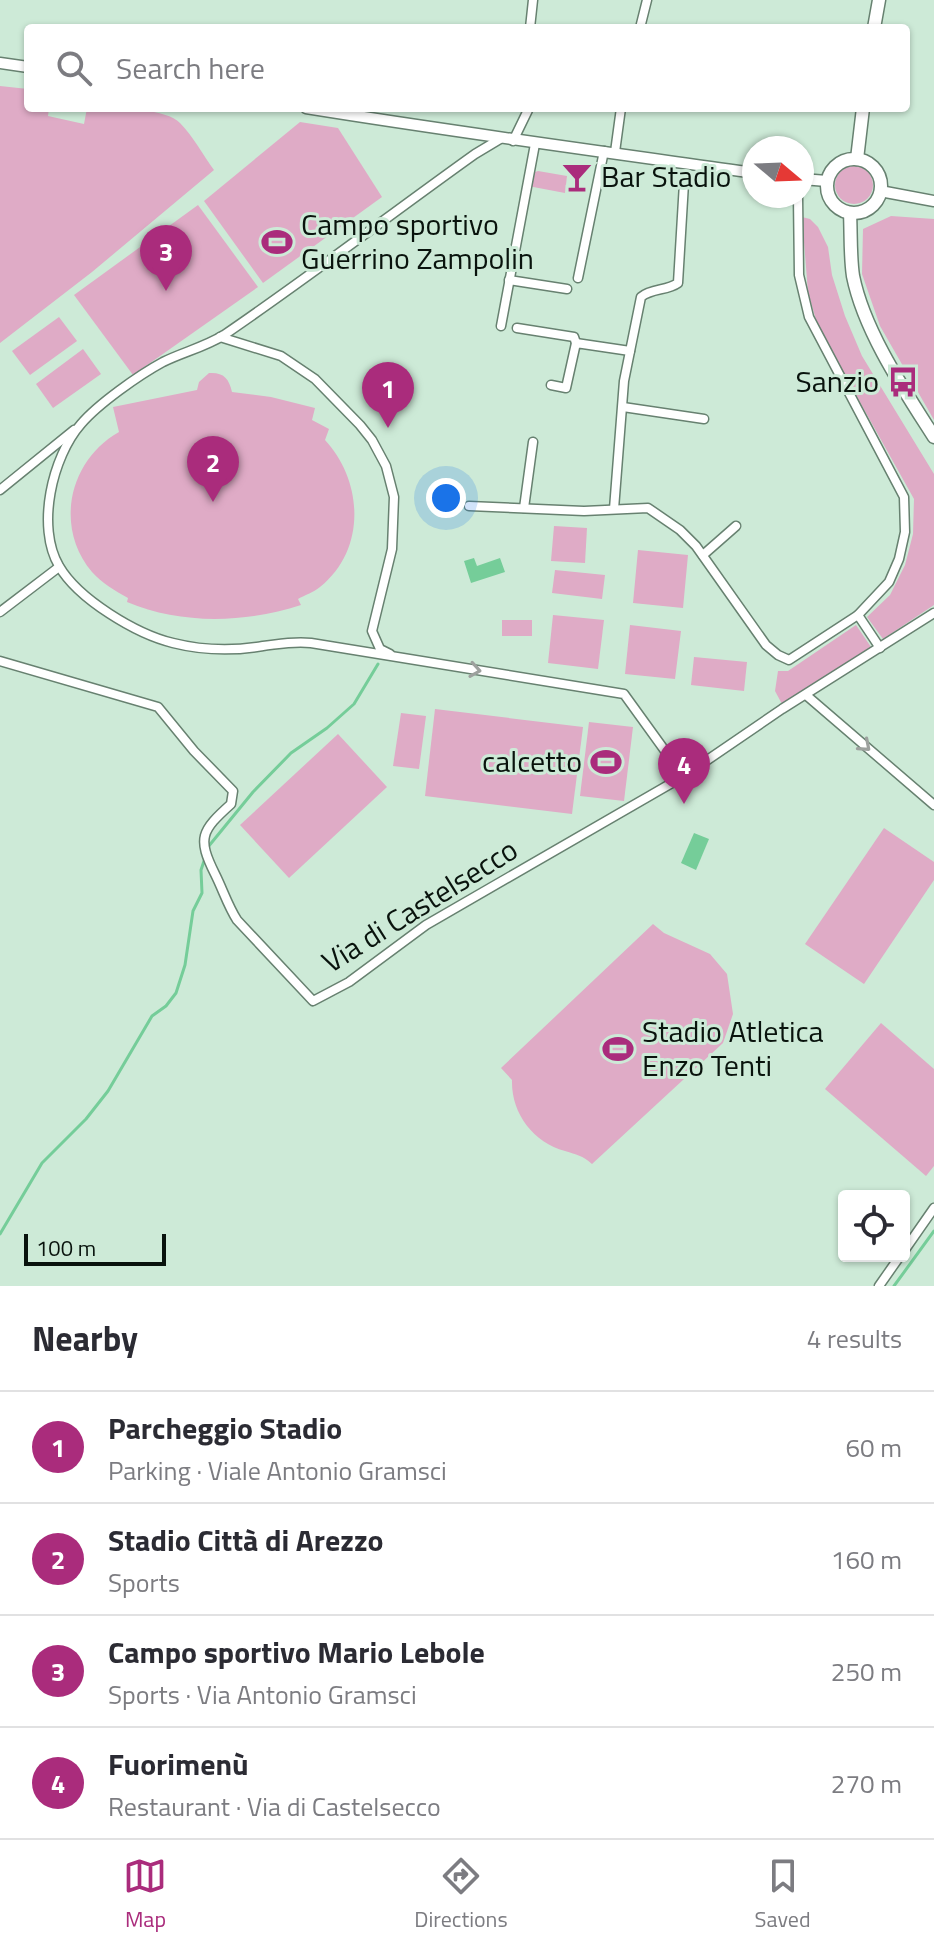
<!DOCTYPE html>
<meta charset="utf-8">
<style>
body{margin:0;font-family:"Titillium Web",sans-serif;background:#f2f2f3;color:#2b2b33}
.controls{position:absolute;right:24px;bottom:24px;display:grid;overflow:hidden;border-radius:8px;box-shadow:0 2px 6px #0004}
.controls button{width:72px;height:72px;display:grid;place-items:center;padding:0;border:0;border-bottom:2px solid #e1e1e2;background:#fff;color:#2b2b33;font:40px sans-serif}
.compass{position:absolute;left:742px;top:136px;width:72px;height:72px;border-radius:50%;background:#fff;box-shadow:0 2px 6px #0004;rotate:109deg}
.scale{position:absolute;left:24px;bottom:20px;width:142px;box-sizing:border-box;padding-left:8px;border:4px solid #09130d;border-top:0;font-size:22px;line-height:28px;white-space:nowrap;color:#09130d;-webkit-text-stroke:6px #cdead7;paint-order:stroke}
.you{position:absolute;left:446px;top:498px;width:28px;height:28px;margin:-20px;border:6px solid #fff;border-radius:50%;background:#1a73e8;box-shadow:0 0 0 12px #1a73e833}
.badge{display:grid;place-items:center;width:52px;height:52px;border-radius:50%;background:#aa2c7c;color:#fff;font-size:26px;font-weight:700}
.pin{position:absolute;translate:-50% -66px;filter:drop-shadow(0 2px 4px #0008)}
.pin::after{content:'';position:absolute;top:42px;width:28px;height:24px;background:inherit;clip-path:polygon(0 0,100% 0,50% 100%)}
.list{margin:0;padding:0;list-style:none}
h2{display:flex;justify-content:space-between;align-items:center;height:104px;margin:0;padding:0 32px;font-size:34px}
h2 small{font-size:26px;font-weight:400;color:#7c7c81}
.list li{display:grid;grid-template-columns:52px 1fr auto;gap:24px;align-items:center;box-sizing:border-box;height:112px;padding:0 32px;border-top:2px solid #e1e1e2}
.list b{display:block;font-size:30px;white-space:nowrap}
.list p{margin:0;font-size:26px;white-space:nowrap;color:#7c7c81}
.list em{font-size:26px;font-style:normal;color:#7c7c81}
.icon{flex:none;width:44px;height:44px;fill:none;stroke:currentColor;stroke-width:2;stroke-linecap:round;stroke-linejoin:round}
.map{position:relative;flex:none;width:934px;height:1286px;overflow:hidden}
.search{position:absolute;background:#fff;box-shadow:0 2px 6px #0004;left:24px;right:24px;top:24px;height:88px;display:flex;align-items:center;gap:20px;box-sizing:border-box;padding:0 28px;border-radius:8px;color:#7c7c81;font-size:30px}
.sheet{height:552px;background:#fff}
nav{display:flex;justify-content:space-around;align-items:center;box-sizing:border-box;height:112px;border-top:2px solid #e1e1e2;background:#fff;font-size:22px;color:#7c7c81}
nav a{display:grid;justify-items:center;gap:4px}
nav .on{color:#aa2c7c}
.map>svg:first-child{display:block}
.green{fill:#dfabc6}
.water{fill:#75cd99}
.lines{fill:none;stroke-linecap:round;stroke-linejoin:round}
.stream{stroke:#75cd99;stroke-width:3}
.minor-casing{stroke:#678170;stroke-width:11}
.tertiary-casing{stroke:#678170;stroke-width:13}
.secondary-casing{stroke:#678170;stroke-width:15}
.minor{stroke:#fff;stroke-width:8}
.tertiary{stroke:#fff;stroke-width:10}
.secondary{stroke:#fff;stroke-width:12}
.oneway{stroke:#9da19e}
.labels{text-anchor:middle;stroke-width:6;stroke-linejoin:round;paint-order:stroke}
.poi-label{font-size:30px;fill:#09130d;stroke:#cdead7;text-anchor:start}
.street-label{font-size:30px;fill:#09130d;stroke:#cdead7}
</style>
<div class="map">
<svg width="934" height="1286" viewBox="0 0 934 1286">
<rect width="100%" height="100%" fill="#cdead7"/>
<g class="green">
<path d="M0 86 28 89V108H49L48 116 84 124 87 108C109 108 165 107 180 123 193 136 203 155 214 170L92 272 0 343Z"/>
<path d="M300 122 338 128 382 197 263 283 204 201Z"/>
<circle cx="854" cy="185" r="19"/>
<path d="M538 171 567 176 565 193 528 186 530 174Z"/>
<path d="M198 205 258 287 133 375 74 295Z"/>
<path d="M891 216 934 219V420L880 326 862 274 863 229Z"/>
<path d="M802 217 810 219 818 227 828 247 832 275 845 316 862 356 934 474V605L883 639 867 617 890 595 905 565 913 534 914 499 818 327 808 292Z"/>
<path d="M59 317 77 341 30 375 12 351Z"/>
<path d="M83 349 101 374 53 408 36 384Z"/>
<path d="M209 373C223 372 229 378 232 392L271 397 315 408 312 420 329 429 325 440C363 481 367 549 320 587 314 592 305 595 298 599L301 605C246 623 181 625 127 602L128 598C115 591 102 583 92 572 54 527 69 460 119 432L113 407 197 390 199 382Z"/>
<path d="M554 526 587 528 585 563 551 561Z"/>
<path d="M638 550 688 555 683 608 633 603Z"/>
<path d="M555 570 605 575 602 599 552 593Z"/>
<path d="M553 615 604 620 598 669 548 663Z"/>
<rect x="502" y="620" width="30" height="16"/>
<path d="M630 625 681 631 675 679 625 674Z"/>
<path d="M856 625 871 647 782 704 775 691 778 671H788Z"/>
<path d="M694 657 747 662 744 691 691 685Z"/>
<path d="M435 709 583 727 572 814 425 796Z"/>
<path d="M401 713 426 716 419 769 393 766Z"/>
<path d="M589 722 633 727 624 801 580 796Z"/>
<path d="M338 734 387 787 289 878 240 825Z"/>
<path d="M884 828 934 862V880L864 984 805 944Z"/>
<path d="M653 924 664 933 710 954 727 974 733 1014 723 1043 592 1164C582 1155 577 1155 565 1151 533 1142 511 1113 512 1080L501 1068Z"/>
<path d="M881 1023 934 1069V1166L926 1176 825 1089Z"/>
</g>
<g class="water">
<path d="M474 558 477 566 500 558 505 572 471 583 464 561Z"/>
<path d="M694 833 709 839 696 870 681 863Z"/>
</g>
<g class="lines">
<g class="stream">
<path d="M208 847 253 792 291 753 327 728 354 704 378 664"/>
<path d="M0 1234 42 1163 86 1119 108 1091 152 1016 166 1006 176 993 185 965 193 911 202 893 201 870 205 858"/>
<path d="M894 1286 934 1231"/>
</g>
<g class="minor-casing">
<g id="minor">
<path d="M530 28 533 0"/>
<path d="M640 28 647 0"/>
<path d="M500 139 475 154C391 214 309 277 224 335 205 347 183 352 163 362 139 375 98 404 81 424 52 457 36 527 59 566 78 599 136 634 173 643 201 650 234 651 263 646 280 644 293 641 311 643L624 694 676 766 693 769"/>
<path d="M513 141 529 108"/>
<path d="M615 152 621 108"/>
<path d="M798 197 799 275 809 317 904 497 905 532 899 559 889 582 858 615 880 648"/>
<path d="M578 278 604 151"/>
<path d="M509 280 567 289"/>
<path d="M501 326 535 144"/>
<path d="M517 328 574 337 576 343"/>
<path d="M220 337 281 356 315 379 360 425 372 440 386 466 394 497 392 549 372 631 380 649 390 654"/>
<path d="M551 385 566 388 576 343 630 351"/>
<path d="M623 407 704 419"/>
<path d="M0 490 74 430"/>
<path d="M469 506 584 511 648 508 680 530 696 546 766 645 778 655 789 660 858 615"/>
<path d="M524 508 533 442"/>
<path d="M614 509 624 381 641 297C652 288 667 291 678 283L684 183"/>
<path d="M703 555 736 526"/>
<path d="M0 612 59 567"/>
<path d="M0 661 158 707 194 751 233 791 231 804C201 831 197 838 215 874 223 890 228 906 237 920L313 1001 349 982 426 925 684 776 782 709 934 613"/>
<path d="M806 695 934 805"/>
<path d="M904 1251 934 1208"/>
<path d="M879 1286 900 1256"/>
</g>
</g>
<g class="tertiary-casing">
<g id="tertiary">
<path d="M0 63 28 67"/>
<path d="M306 108C455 132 604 152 754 173"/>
<path d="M802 179 827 181"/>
<path d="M880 191 934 201"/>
</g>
</g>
<g class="secondary-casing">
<g id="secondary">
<path d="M874 28 879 0"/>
<circle cx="854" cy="186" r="27"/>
<path d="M857 159 863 108"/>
<path d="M850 213C851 233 850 256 853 276 864 331 904 390 934 437"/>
</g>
</g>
<use href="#minor" class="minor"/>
<use href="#tertiary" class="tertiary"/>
<use href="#secondary" class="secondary"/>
</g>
<defs><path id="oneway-chevron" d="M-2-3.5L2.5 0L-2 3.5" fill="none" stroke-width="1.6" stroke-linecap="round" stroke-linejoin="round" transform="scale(2)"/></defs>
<g class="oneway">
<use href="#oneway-chevron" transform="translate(475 670) rotate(9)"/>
<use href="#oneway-chevron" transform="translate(865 746) rotate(41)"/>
</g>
<defs>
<g id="bar-bare" transform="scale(2.4)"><path d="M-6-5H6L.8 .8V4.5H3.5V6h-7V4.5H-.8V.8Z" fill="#aa2c7c" stroke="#cdead7" stroke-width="2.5" paint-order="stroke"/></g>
<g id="stadium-bare" transform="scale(2.4)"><path d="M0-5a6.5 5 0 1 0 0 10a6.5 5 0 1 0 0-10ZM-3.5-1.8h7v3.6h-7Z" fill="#aa2c7c" stroke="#cdead7" stroke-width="2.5" paint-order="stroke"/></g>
<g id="bus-bare" transform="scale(2.4)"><path d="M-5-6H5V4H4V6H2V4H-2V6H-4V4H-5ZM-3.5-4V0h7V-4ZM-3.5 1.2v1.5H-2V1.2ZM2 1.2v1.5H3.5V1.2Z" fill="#aa2c7c" stroke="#cdead7" stroke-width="2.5" paint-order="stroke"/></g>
</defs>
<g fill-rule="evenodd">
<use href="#bar-bare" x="577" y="177"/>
<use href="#stadium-bare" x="277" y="242"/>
<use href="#bus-bare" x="903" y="382"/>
<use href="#stadium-bare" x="606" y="762"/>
<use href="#stadium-bare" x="618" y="1049"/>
</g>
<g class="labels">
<g class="poi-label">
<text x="601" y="187">Bar Stadio</text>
<text x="301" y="235">Campo sportivo<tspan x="301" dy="34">Guerrino Zampolin</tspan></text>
<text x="879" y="392" text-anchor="end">Sanzio</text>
<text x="582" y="772" text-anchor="end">calcetto</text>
<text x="642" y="1042">Stadio Atletica<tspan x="642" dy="34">Enzo Tenti</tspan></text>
</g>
<g class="street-label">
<text transform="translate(420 906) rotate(-32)" y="10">Via di Castelsecco</text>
</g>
</g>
</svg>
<div class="controls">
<button><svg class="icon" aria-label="locate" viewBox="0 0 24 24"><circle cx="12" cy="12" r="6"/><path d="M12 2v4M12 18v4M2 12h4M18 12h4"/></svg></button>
</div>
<svg class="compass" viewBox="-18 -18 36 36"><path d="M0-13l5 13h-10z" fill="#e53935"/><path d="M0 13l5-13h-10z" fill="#7c7c81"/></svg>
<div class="scale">100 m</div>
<div class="you"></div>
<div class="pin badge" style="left:388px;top:428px">1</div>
<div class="pin badge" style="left:213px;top:502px">2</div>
<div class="pin badge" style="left:166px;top:291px">3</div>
<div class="pin badge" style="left:684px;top:804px">4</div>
<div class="search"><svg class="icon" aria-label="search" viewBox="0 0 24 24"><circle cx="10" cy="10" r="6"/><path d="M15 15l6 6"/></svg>Search here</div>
</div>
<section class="sheet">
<h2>Nearby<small>4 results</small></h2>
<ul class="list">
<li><span class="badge">1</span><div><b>Parcheggio Stadio</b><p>Parking · Viale Antonio Gramsci</p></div><em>60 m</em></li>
<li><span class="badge">2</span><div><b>Stadio Città di Arezzo</b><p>Sports</p></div><em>160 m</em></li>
<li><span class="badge">3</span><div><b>Campo sportivo Mario Lebole</b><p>Sports · Via Antonio Gramsci</p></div><em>250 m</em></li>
<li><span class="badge">4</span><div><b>Fuorimenù</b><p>Restaurant · Via di Castelsecco</p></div><em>270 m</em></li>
</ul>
</section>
<nav>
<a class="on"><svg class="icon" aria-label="map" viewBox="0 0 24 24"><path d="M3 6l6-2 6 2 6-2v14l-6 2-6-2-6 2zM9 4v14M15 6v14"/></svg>Map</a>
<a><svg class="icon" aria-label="directions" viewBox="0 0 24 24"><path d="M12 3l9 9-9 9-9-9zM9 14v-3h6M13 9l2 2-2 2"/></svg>Directions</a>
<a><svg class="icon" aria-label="saved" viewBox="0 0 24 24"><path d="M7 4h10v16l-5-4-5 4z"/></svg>Saved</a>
</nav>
